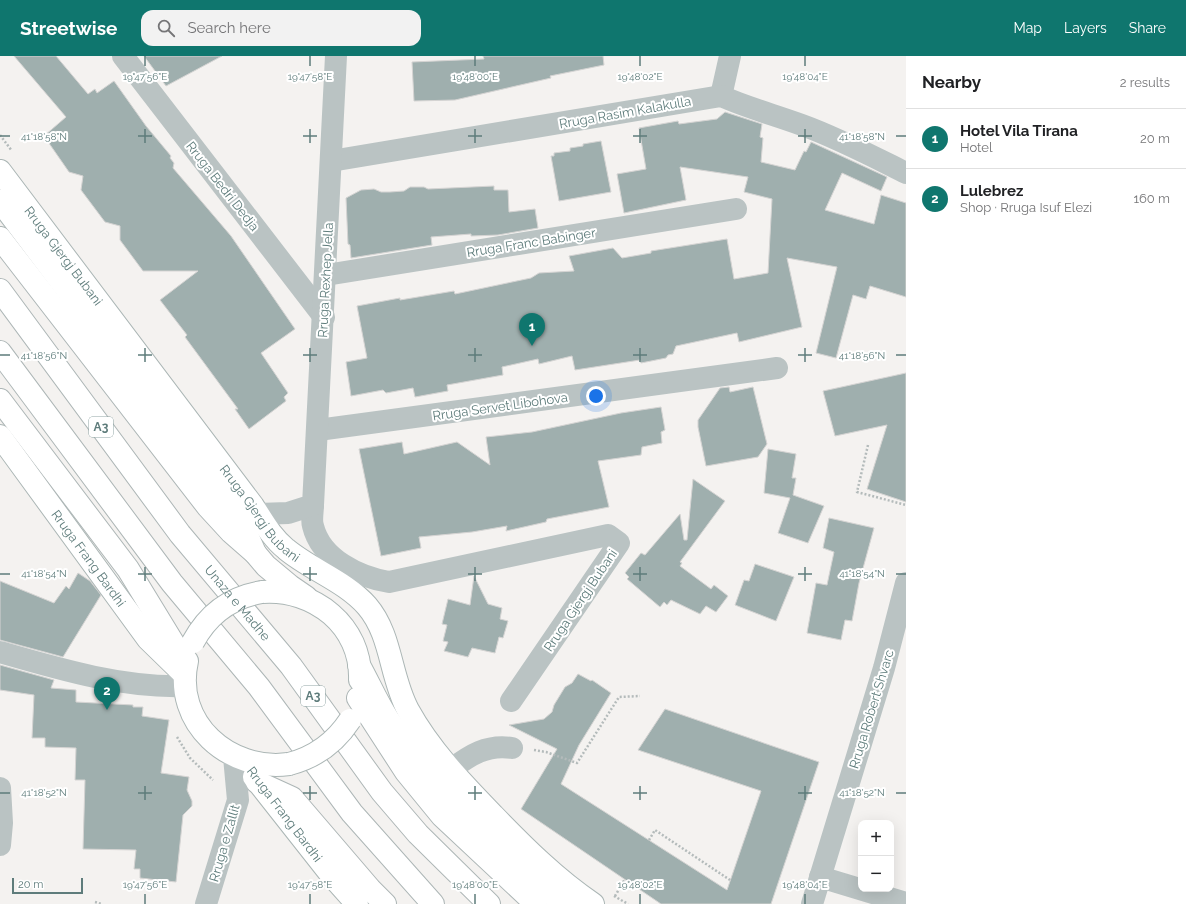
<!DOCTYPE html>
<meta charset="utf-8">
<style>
body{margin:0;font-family:Raleway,sans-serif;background:#f2f2f2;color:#202124}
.controls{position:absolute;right:12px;bottom:12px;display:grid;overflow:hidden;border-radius:8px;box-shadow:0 4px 16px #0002}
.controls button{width:36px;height:36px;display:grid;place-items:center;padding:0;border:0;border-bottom:1px solid #e0e0e0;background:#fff;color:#202124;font:20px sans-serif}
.scale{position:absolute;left:12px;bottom:10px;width:71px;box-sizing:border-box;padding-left:4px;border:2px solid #5e7c7b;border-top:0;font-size:11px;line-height:14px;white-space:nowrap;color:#5e7c7b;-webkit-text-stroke:3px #fff;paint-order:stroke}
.you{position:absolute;left:596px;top:340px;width:14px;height:14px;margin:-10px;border:3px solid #fff;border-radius:50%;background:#1a73e8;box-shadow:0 0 0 6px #1a73e833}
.badge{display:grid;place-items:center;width:26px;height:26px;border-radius:50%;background:#0f766e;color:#fff;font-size:13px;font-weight:700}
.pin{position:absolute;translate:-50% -33px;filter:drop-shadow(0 1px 2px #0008)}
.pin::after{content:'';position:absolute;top:21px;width:14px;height:12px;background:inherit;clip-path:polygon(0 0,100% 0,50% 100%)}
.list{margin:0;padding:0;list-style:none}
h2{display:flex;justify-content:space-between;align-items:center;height:52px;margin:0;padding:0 16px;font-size:17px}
h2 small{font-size:13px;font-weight:400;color:#757577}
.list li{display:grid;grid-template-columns:26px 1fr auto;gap:12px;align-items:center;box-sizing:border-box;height:60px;padding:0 16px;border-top:1px solid #e0e0e0}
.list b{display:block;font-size:15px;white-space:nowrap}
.list p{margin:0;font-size:13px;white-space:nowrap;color:#757577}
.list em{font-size:13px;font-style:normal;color:#757577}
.icon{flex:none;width:22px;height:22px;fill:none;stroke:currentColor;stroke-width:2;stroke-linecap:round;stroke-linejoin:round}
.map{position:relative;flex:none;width:906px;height:848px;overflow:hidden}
header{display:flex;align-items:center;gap:24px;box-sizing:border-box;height:56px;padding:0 20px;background:#0f766e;color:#fff}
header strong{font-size:19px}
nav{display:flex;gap:22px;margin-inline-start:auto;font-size:14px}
.search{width:280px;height:36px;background:#f2f2f2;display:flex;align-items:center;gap:10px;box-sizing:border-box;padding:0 14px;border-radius:12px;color:#757577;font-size:15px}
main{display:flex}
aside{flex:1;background:#fff}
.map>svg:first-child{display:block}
.building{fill:#9fafae;stroke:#d5d4d3}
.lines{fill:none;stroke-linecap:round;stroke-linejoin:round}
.major-casing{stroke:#abb6b5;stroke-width:24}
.highway-casing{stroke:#adb6b6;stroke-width:24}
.path{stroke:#b4bbbb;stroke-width:2.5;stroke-dasharray:2 2;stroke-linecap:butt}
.minor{stroke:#bac3c3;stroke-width:22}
.major{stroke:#fff;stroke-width:22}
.highway{stroke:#fff;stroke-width:22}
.major-bridge-casing{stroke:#abb6b5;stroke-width:24;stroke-linecap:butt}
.major-bridge{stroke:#fff;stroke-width:22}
.ticks{fill:none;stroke:#5e7c7b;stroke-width:1.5}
.labels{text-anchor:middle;stroke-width:4;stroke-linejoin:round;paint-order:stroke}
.shield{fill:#fff;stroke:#8ea3a3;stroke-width:1}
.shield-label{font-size:12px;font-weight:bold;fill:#5e7c7b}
.street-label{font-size:13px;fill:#5e7c7b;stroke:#fff}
.ticks-label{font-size:10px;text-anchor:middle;fill:#5e7c7b;stroke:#fff;stroke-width:4;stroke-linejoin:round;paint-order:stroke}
</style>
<header>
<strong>Streetwise</strong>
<div class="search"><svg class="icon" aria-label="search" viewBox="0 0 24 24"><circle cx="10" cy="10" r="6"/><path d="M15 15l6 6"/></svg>Search here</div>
<nav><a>Map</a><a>Layers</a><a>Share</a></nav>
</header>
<main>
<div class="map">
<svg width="906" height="848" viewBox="0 0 906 848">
<rect width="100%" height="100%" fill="#f4f2f0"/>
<g class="building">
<path d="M14 0H56L88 38 95 33 97 37 114 25 146 70 171 100 170 102 174 107 173 112 231 180 295 273 261 297 288 337 284 341 286 345 249 373 235 353H238L185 281 187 279 160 244 198 215H143L120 184V170L105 166 81 134 83 120 69 116 44 80 66 61Z"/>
<path d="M144 0H222L166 30Z"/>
<path d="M483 0H603L604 9 550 20 551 22 455 44 414 45 412 6 484 3Z"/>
<path d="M725 56 762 68 760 81 763 82 761 106 795 114 804 95 806 96 811 86 887 121 881 135 842 117 825 154 874 168 881 139 906 147V241L870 230 866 243 853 239 836 302 816 297 837 211 787 202 802 271 739 286 737 277 676 290 673 298 668 299 666 302 641 307 640 304 575 314 572 300 539 308 538 303 502 311 503 319 447 329 448 335 415 341 413 332 386 337 383 334 351 340 346 306 367 302 357 250 400 242V244L454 235 455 238 531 222 539 217 574 215 569 200 613 192 622 202 651 197V195L727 183 734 223 768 217 772 143 744 136 748 121 680 111 686 144 624 157 617 118 646 113 639 72 678 65 679 68 717 63Z"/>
<path d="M601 85 611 136 559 145 551 100H554V97L570 95V92L583 90V88Z"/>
<path d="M494 130V134H508L509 156 535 153 538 172 498 179 471 180V178L431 181 432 189 351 202 350 189 348 188 346 142 361 134 374 133 381 136H390L404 135 410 131H424L428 133Z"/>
<path d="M906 317V446L867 433 887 369 835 380 823 335Z"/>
<path d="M729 331 730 336 753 331 767 388 758 401 706 410 698 371V364L720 332Z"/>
<path d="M661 351 665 374 661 376 662 387 642 391 641 399 598 405 609 451 547 463 546 466 506 475 507 470 472 476 419 481 421 492 381 500 359 393 402 386 404 398 457 386 490 409 486 381 532 376 621 357Z"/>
<path d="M768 393 796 398 792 422H796L793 439 824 450 808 487 778 477 790 442 764 437Z"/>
<path d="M693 423 725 445 680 506 682 507 680 510 711 533 714 529 728 540 716 556 706 550 700 558 671 544 667 549 664 546 660 551 627 523 629 521 625 517 641 497 645 499 680 458 684 484H687Z"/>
<path d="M829 462 874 472 859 527 852 565 845 564 841 584 807 577 816 527 827 529 834 496 823 492Z"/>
<path d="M755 508 794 521 776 565 735 549 744 524 749 525Z"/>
<path d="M78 517 90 525 101 539 63 601 0 584V525L54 547 66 530 69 533Z"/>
<path d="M474 520 488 548 502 552 500 563 508 565 503 582 499 581 495 597 472 592 468 601 444 595 448 586 443 585 447 569 442 568 448 543 470 549Z"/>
<path d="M0 609 54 624 51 632 76 634V646L133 649V651H143L142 660 169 664 161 717 189 721 187 734 192 745V750L183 759 176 826 140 822V813H134L136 794 83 793 85 724H75L76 692 45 691V682H32L34 639 0 634Z"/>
<path d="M578 618 591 625 592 624 611 637 579 689 561 728 727 834 761 735 638 694 665 653 819 706 771 848H661L521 753 557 693 509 669 544 663 552 656 554 649 565 631 572 627Z"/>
</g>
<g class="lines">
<g class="major-casing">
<g id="major">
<path id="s1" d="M0 115 253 450C263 465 271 481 286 493 311 514 345 525 367 550 392 579 390 621 408 654 430 694 462 727 493 759 524 791 556 823 593 848"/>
<path d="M0 145 240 463 255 497"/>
<path id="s2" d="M0 380 148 583 185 619"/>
<path d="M262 536C314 532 362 570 360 624"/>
<path d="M187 605C173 667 229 716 289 708"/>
<path d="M359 609C369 627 377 646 388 663 436 735 498 793 564 848"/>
<path d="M254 721 332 820 357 848"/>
</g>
</g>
<g class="highway-casing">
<g id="highway">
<path d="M0 182 208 451 231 476 255 497 266 510 290 530 306 541"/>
<path id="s3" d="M0 234 180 478 291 610 382 736 418 778 489 848"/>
<path d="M0 296 172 527 259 631 352 757 433 848"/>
<path d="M0 344 128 513 186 608"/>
<path d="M358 642 406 716 442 760 536 848"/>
<path d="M257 726 292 742 370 833 385 848"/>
</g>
</g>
<g class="path">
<path d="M0 79 12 95"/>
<path d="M868 389 857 436 906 449"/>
<path d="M177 681 190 702 213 724"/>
<path d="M534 694 546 696 577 707 619 641 640 640"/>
<path d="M649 784 655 774 730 824"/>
<path d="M614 840 628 848"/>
<path d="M615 840 625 823"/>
<path d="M95 846 102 848"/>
</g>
<g class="minor">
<path d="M123 0 324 261"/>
<path d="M721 40 730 0"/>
<path d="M331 105 721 40C748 52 775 59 802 69 838 82 872 100 906 117"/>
<path d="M326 219 736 153"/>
<path d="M318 374 777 312"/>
<path d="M313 449C313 455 311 464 313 470 321 503 359 521 389 526L608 479 619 487 511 645"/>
<path d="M258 458 288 457 313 449 336 0"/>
<path d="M0 596C59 613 123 632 185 630"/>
<path d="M450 714C470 699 487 688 512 692"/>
<path d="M0 732 2 767 0 789"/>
<path d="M820 821 906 847"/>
<path d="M206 848 238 744 234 701"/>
<path d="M812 848 884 612 906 527"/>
</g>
<use href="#major" class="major"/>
<use href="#highway" class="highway"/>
<g class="major-bridge-casing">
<g id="major-bridge">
<path d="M193 586C208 558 231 541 262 536"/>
<path d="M289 708C316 701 335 687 350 664"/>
</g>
</g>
<use href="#major-bridge" class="major-bridge"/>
</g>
<path class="ticks" d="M145 0V10M310 0V10M475 0V10M640 0V10M805 0V10M145 73V87M310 73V87M475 73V87M640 73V87M805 73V87M0 80H10M138 80H152M303 80H317M468 80H482M633 80H647M798 80H812M896 80H906M145 292V306M310 292V306M475 292V306M640 292V306M805 292V306M0 299H10M138 299H152M303 299H317M468 299H482M633 299H647M798 299H812M896 299H906M145 511V525M310 511V525M475 511V525M640 511V525M805 511V525M0 518H10M138 518H152M303 518H317M468 518H482M633 518H647M798 518H812M896 518H906M145 730V744M310 730V744M475 730V744M640 730V744M805 730V744M0 737H10M138 737H152M303 737H317M468 737H482M633 737H647M798 737H812M896 737H906M145 838V848M310 838V848M475 838V848M640 838V848M805 838V848"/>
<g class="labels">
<g class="shield">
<rect x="89" y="361" width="24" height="20" rx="3"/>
<rect x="301" y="630" width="24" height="20" rx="3"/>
</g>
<g class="shield-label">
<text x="101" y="375">A3</text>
<text x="313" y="644">A3</text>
</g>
<g class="street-label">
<text transform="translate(625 56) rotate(-10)" y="5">Rruga Rasim Kalakulla</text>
<text transform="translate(223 130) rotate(52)" y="5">Rruga Bedri Dedja</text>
<text transform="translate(531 186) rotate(-9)" y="5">Rruga Franc Babinger</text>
<text dy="5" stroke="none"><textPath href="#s1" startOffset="106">Rruga Gjergj Bubani</textPath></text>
<text transform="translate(325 224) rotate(-87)" y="5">Rruga Rexhep Jella</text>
<text transform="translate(500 350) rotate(-8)" y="5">Rruga Servet Libohova</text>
<text dy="5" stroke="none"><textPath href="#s1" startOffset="430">Rruga Gjergj Bubani</textPath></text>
<text dy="5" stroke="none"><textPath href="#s2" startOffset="151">Rruga Frang Bardhi</textPath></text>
<text transform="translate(580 544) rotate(-56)" y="5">Rruga Gjergj Bubani</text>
<text dy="5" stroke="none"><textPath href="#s3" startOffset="393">Unaza e Madhe</textPath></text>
<text transform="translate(871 653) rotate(-73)" y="5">Rruga Robert Shvarc</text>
<text transform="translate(285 758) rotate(53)" y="5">Rruga Frang Bardhi</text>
<text transform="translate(224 787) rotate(-74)" y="5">Rruga e Zallit</text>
</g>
</g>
<g class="ticks-label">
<text x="145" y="24">19°47'56"E</text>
<text x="310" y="24">19°47'58"E</text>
<text x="475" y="24">19°48'00"E</text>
<text x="640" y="24">19°48'02"E</text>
<text x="805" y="24">19°48'04"E</text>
<text x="44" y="84">41°18'58"N</text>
<text x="862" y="84">41°18'58"N</text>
<text x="44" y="303">41°18'56"N</text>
<text x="862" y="303">41°18'56"N</text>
<text x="44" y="521">41°18'54"N</text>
<text x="862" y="521">41°18'54"N</text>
<text x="44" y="740">41°18'52"N</text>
<text x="862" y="740">41°18'52"N</text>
<text x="145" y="832">19°47'56"E</text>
<text x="310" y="832">19°47'58"E</text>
<text x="475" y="832">19°48'00"E</text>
<text x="640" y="832">19°48'02"E</text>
<text x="805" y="832">19°48'04"E</text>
</g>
</svg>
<div class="controls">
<button>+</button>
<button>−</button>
</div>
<div class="scale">20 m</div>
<div class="you"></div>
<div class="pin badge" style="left:532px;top:290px">1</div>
<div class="pin badge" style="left:107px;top:654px">2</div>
</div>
<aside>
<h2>Nearby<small>2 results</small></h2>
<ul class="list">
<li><span class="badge">1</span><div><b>Hotel Vila Tirana</b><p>Hotel</p></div><em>20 m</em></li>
<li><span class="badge">2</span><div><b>Lulebrez</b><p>Shop · Rruga Isuf Elezi</p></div><em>160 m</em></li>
</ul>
</aside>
</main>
